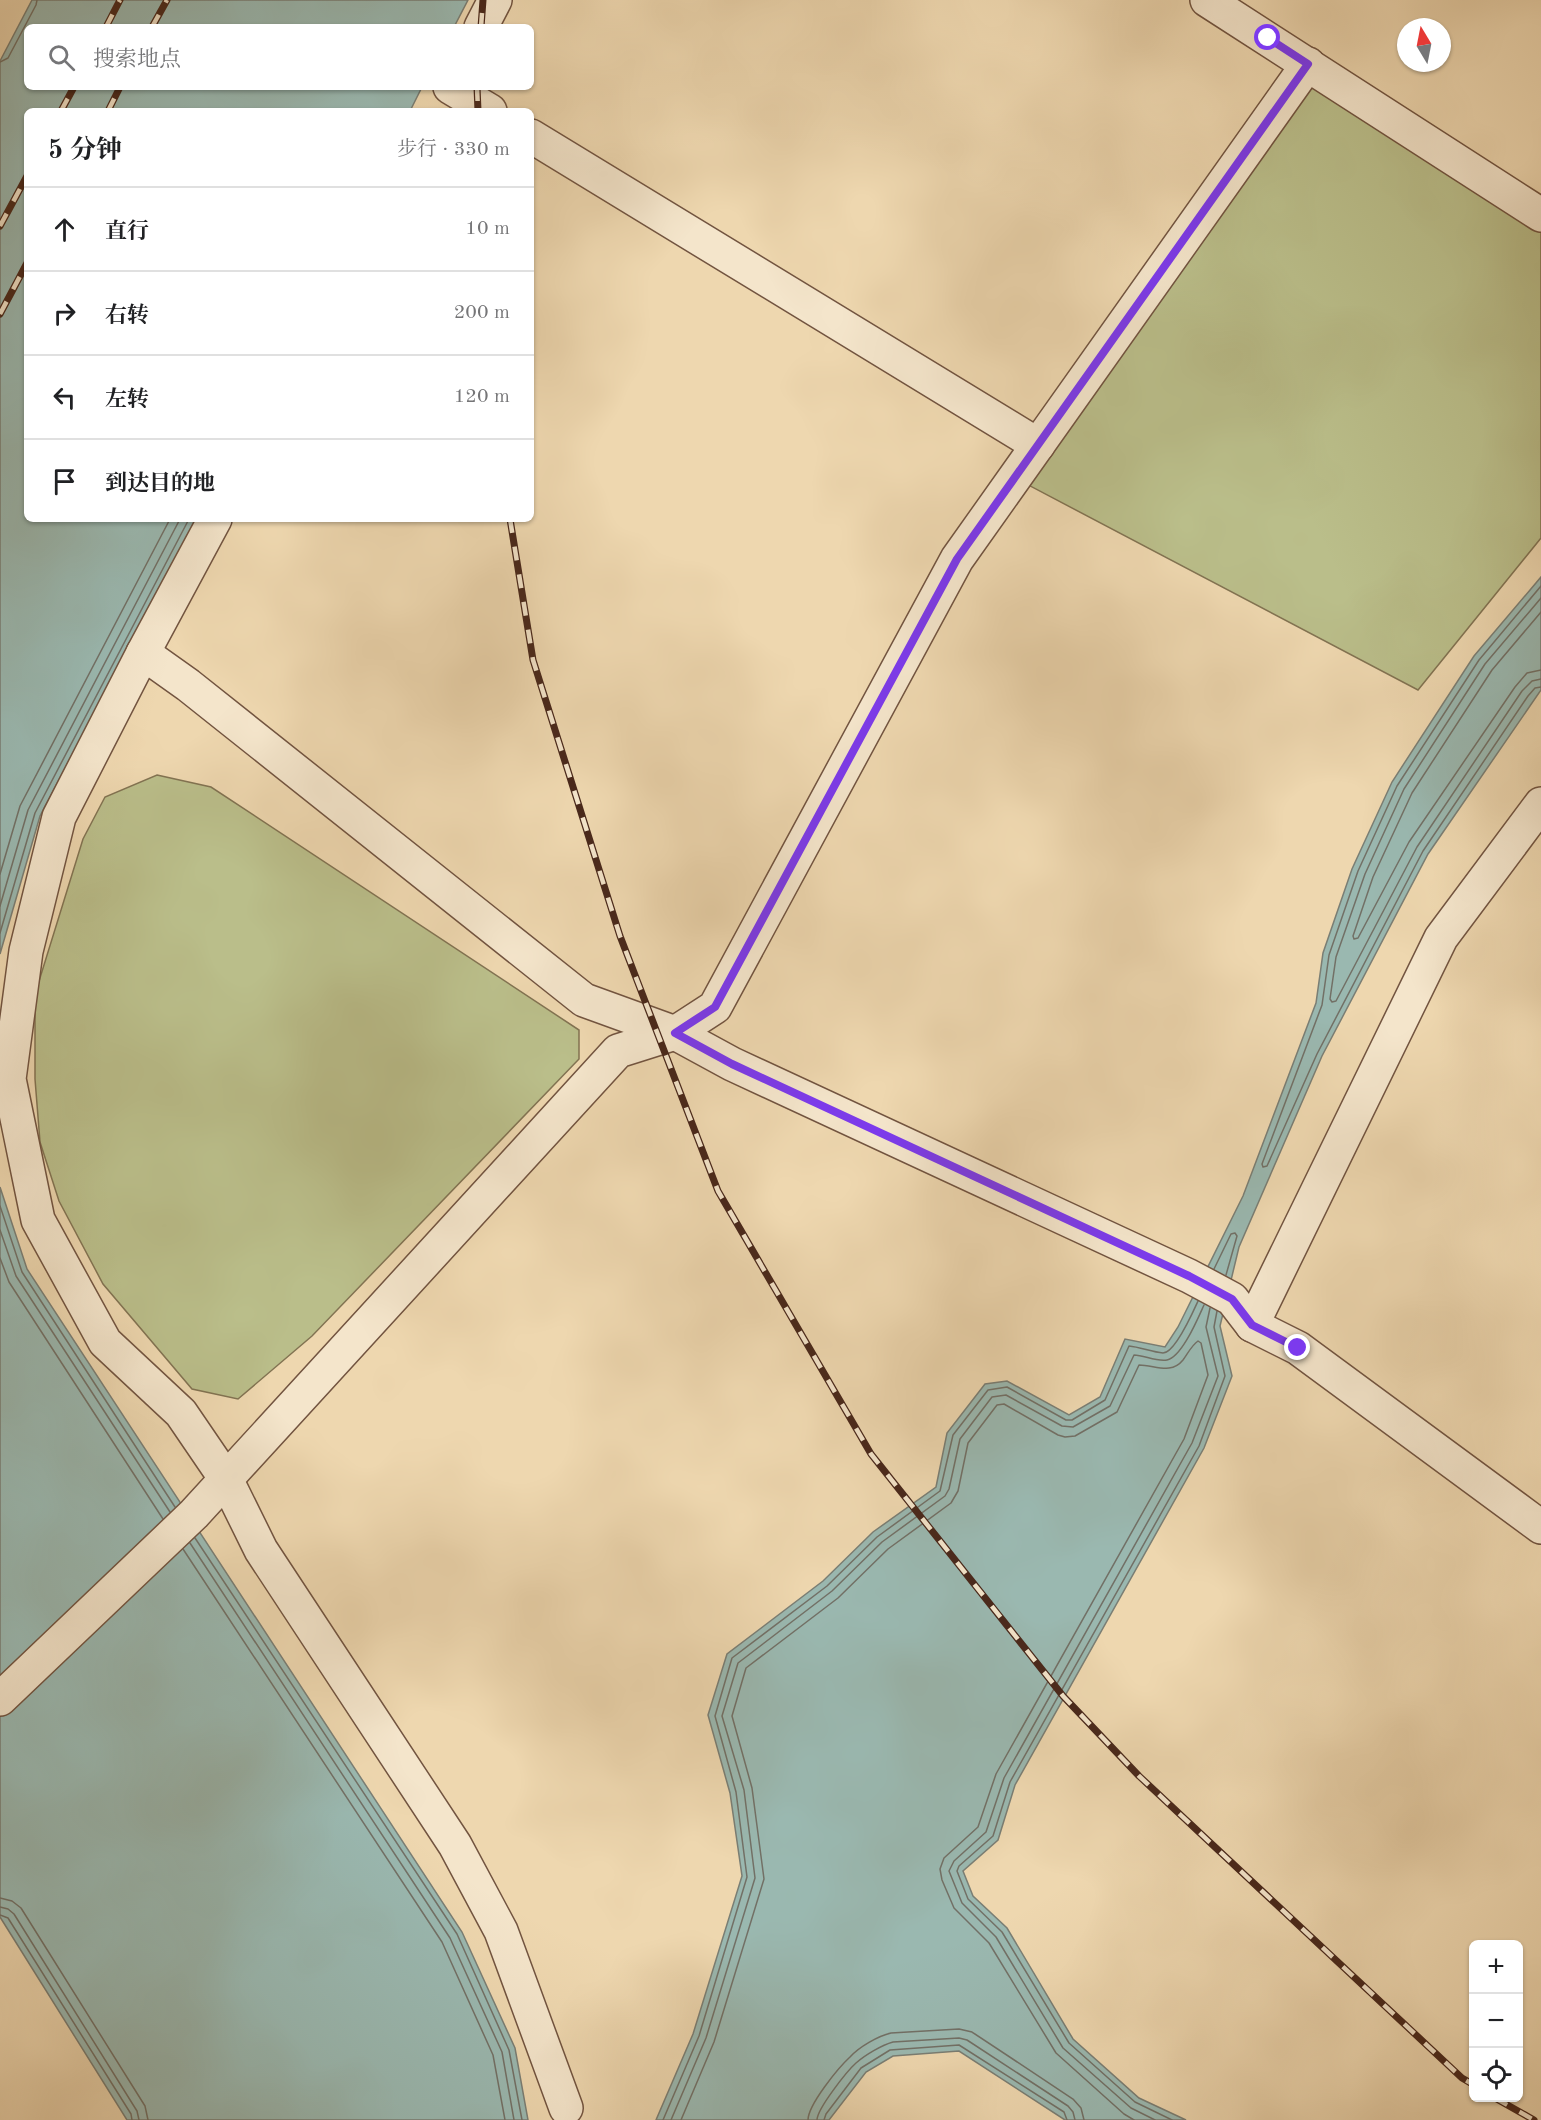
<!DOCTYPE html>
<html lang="zh">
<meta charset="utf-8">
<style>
body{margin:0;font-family:"Old Standard TT","Noto Serif SC",serif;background:#f2f2f2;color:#202124}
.controls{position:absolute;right:18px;bottom:18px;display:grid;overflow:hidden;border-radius:9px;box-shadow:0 2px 4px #0004}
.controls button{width:54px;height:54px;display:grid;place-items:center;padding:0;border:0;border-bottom:2px solid #e0e0e0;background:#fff;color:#202124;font:30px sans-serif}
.compass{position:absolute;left:1397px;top:18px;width:54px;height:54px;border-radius:50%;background:#fff;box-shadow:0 2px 4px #0004;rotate:350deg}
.stop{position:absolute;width:18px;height:18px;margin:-14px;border:4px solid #7c3aed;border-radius:50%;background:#fff}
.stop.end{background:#7c3aed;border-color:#fff;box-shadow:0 2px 6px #0008}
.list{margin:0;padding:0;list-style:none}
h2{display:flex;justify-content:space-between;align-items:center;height:78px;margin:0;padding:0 24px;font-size:26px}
h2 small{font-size:20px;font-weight:400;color:#757577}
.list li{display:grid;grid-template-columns:39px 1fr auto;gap:18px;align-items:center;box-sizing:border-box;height:84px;padding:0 24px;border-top:2px solid #e0e0e0}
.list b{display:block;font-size:22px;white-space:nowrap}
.list em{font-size:20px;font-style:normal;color:#757577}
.icon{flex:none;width:33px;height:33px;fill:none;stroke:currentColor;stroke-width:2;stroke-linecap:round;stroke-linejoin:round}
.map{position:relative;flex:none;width:1541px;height:2120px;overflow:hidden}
.search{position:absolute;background:#fff;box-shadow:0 2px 4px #0004;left:24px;top:24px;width:510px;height:66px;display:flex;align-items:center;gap:15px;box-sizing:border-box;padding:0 21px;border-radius:9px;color:#757577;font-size:22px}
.panel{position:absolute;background:#fff;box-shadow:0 2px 4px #0004;left:24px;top:108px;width:510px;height:414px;border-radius:9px}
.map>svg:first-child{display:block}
.green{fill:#babe8a;stroke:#827352;stroke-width:1.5}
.water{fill:#9ab8b0;stroke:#7a7e74;stroke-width:1.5}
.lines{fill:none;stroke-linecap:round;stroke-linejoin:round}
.shore{stroke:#727066;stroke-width:1.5}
.minor-casing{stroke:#725440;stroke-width:36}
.minor{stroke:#f4e5cb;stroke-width:33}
.rail-casing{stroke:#49281b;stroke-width:7}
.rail{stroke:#f4e5cb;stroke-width:4.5;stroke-dasharray:14;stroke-linecap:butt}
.route{stroke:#7c3aed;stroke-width:8}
</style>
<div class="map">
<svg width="1541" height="2120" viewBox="0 0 1541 2120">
<rect width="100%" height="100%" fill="#eed7af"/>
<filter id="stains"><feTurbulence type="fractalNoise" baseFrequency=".00333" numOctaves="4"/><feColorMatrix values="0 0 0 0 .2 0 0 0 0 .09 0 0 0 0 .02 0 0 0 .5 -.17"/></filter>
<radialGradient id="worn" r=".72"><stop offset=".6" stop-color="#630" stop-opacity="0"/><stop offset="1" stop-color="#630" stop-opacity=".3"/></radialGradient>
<g class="green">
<path d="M1308 64 1541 215V538L1418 690 1015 478Z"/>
<path d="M157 775 211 787 579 1030V1059L312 1336 238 1399 192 1389 103 1284 59 1201 40 1142 35 1079V994L83 839 105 797Z"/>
</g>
<g class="water">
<path d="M32 0H468L454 27H27V87H422L410 111H27V519H196L40 816 0 954V61Z"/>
<path d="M1541 577V690L1428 854 1322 1056 1239 1247 1220 1326 1232 1376 1204 1448 1015 1785 998 1840 963 1871 973 1896 1007 1928 1073 2039 1139 2098 1186 2120H1065L959 2051 893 2056 866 2072 829 2120H656L693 2034 742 1876 730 1793 708 1715 727 1654 823 1581 873 1532 936 1487 947 1433 985 1384 1007 1381 1069 1415 1100 1397 1125 1339 1165 1347 1178 1327 1243 1196 1316 1003 1323 953 1352 869 1392 782 1474 656Z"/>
<path d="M0 1187 27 1269 462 1932 515 2048 528 2120H127L0 1917Z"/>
</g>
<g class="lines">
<g class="shore">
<path d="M0 62 8 58 36 5 37 0"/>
<path d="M1541 586 1479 660 1397 786 1358 871 1329 955 1322 1005 1262 1164 1263 1167 1267 1166 1317 1054 1423 851 1528 696 1535 688 1541 687"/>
<path d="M1541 598 1485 664 1404 789 1365 874 1336 957 1330 999 1332 1002 1336 1001 1417 847 1522 691 1532 681 1541 679"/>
<path d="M1541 612 1492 670 1412 793 1373 877 1353 936 1354 939 1358 938 1409 842 1515 687 1527 673 1541 670"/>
<path d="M0 874 20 806 170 519"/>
<path d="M0 906 28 810 180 519"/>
<path d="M0 933 35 813 189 519"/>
<path d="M0 1206 22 1272 175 1507"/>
<path d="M0 1230 16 1276 170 1512"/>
<path d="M0 1258 9 1282 163 1519"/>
<path d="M1214 1269 1231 1234 1235 1233 1237 1236 1226 1275"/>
<path d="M195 1538 457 1934 509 2050 522 2120"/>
<path d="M190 1543 450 1938 502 2052 514 2120"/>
<path d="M183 1549 442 1942 493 2055 505 2120"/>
<path d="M0 1898 12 1901 21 1908 145 2106 148 2120"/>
<path d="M0 1907 8 1909 14 1914 137 2111 139 2120"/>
<path d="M0 1915 8 1918 131 2114 132 2120"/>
<path d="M663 2120 699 2036 747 1877 736 1792 715 1716 732 1658 827 1586 877 1537 940 1491 953 1435 988 1390 1007 1387 1066 1420H1072L1105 1400 1129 1346C1140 1347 1152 1352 1163 1353 1175 1353 1193 1312 1198 1301"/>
<path d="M671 2120 706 2038 755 1878 744 1790 722 1716 738 1663 832 1591 882 1542 945 1496 949 1489 960 1439 992 1397 1006 1395 1062 1426 1073 1427 1110 1406 1134 1355C1144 1355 1156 1362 1167 1360 1182 1357 1198 1318 1204 1305"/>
<path d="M681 2120 714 2042 764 1879 752 1788 732 1716 746 1668 838 1598 888 1549 951 1503 958 1491 968 1443 997 1405 1004 1404 1058 1435 1065 1437 1075 1436 1117 1412 1139 1365C1155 1365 1171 1375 1183 1360 1188 1353 1192 1345 1198 1341L1201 1343 1208 1375 1184 1439 996 1774 978 1827 944 1858 940 1869 942 1880 954 1908 989 1943 1056 2053 1124 2114 1134 2120"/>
<path d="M808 2120C808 2105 838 2068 850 2057 859 2047 878 2036 891 2033L959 2029 972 2032 1073 2099 1081 2108 1084 2120"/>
<path d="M817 2120C817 2109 847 2071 856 2063 865 2055 882 2045 893 2042L959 2038 967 2040 1068 2106 1073 2112 1075 2120"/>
<path d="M824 2120 826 2114 861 2068 890 2050 959 2045 1064 2112 1067 2120"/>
<path d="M1155 2120 1131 2108 1063 2048 996 1937 962 1903 949 1871 954 1861 986 1832 1004 1778 1192 1443 1218 1376 1206 1327 1210 1308"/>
<path d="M1172 2120 1135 2102 1069 2043 1002 1932 968 1899 957 1871 959 1866 993 1836 1010 1782 1199 1446 1225 1376 1214 1327 1217 1311"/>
</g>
<g class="minor-casing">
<g id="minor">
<path d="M1207 0 1541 215"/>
<path d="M481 27 495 0"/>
<path d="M450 87 490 111"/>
<path d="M531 136 1038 445"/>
<path d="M215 519 143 653 59 817 26 951 9 1079 38 1220 105 1342 181 1413 226 1479 261 1550 455 1845 501 1931 566 2108"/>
<path d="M143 653 188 685 584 1000 675 1033 732 1064 1189 1276 1232 1299 1252 1325 1298 1348 1541 1527"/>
<path d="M1252 1325 1441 938 1541 804"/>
<path d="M0 1699 194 1514 618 1051 675 1033 715 1007 957 559 1308 64"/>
</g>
</g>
<use href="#minor" class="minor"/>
<g class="rail-casing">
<g id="rail">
<path d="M106 27 120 0"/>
<path d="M152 27 167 0"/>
<path d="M481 27 483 0"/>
<path d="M477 87 478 111"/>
<path d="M61 111 74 87"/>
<path d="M108 111 120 87"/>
<path d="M0 226 27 176"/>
<path d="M0 314 27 263"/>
<path d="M510 519 533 660 620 936 718 1191 871 1454 1063 1696 1139 1776 1462 2078 1474 2085"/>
<path d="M1495 2098 1534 2120"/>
</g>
</g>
<use href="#rail" class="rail"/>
</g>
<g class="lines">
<path class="route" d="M1268 38 1308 64 957 559 715 1007 675 1033 732 1064 1189 1276 1232 1299 1252 1325 1298 1348"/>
</g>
<rect width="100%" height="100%" filter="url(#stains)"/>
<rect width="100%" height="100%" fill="url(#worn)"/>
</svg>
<div class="controls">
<button>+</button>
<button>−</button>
<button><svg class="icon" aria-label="locate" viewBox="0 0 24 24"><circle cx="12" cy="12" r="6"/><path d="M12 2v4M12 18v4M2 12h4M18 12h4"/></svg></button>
</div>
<svg class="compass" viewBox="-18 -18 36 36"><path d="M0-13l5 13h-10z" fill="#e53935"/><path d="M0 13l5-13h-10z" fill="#757577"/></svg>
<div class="stop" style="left:1268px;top:38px"></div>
<div class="stop end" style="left:1298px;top:1348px"></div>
<div class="search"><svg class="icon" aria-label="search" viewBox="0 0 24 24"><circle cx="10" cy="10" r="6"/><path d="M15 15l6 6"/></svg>搜索地点</div>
<section class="panel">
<h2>5 分钟<small>步行 · 330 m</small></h2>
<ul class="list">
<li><svg class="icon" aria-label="ahead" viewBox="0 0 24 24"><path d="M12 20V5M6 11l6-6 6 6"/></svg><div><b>直行</b></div><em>10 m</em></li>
<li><svg class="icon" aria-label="right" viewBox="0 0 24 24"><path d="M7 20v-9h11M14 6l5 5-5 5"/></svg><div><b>右转</b></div><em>200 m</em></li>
<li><svg class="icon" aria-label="left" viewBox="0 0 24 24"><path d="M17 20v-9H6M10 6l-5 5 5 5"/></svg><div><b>左转</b></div><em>120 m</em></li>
<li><svg class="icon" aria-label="arrive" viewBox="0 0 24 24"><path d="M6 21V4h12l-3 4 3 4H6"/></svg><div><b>到达目的地</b></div></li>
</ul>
</section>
</div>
